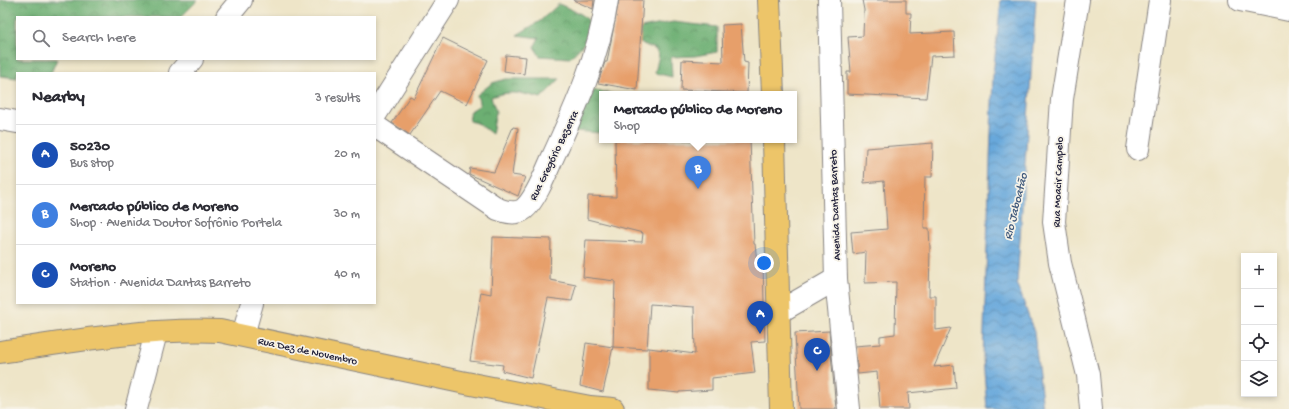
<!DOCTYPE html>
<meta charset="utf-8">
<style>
body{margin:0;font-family:"Gochi Hand",sans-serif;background:#f2f2f3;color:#2b2b33}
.controls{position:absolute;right:12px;bottom:12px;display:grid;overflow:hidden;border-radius:0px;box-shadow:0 2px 6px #0003}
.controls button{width:36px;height:36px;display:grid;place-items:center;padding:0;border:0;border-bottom:1px solid #e1e1e2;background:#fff;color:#2b2b33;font:20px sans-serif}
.you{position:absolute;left:764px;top:263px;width:14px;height:14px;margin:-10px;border:3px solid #fff;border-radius:50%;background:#1a73e8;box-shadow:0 0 0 6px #1a73e833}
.badge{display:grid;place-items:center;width:26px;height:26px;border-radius:50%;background:#d1495b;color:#fff;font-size:13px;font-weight:700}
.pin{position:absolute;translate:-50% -33px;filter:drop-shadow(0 1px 2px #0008)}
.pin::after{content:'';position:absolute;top:21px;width:14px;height:12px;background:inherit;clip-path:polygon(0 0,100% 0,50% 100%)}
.popup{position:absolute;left:599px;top:91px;width:198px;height:52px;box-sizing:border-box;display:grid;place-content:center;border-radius:0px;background:#fff;filter:drop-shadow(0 1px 3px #0005);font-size:13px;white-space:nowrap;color:#7c7c81}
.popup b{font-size:15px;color:#2b2b33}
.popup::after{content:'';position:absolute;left:50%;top:100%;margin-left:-8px;border:8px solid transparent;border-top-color:#fff}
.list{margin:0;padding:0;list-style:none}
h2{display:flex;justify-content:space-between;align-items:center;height:52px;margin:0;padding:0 16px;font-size:17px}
h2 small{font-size:13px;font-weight:400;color:#7c7c81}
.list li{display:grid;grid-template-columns:26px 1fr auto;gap:12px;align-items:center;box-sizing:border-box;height:60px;padding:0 16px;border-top:1px solid #e1e1e2}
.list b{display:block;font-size:15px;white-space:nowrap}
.list p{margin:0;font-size:13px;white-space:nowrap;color:#7c7c81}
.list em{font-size:13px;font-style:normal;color:#7c7c81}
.icon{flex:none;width:22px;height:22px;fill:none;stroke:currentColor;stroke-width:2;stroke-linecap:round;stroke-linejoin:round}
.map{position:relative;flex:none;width:1289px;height:409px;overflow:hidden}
.search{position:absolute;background:#fff;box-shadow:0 2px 6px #0003;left:16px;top:16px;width:360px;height:44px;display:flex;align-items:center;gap:10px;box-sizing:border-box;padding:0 14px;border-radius:0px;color:#7c7c81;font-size:15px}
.panel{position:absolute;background:#fff;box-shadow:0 2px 6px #0003;left:16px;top:72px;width:360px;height:232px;border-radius:0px}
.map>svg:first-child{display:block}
.forest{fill:url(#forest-crowns);stroke:#476856}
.water{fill:url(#water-waves);stroke:#44658b}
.building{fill:#e79f6b}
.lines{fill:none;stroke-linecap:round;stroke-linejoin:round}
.minor-casing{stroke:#888482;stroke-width:24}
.major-casing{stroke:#888482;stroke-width:24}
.minor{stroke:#fff;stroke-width:22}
.major{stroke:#edc569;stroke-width:22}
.labels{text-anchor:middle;stroke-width:3.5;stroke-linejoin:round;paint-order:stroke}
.street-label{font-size:11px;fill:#22223b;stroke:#f7f3e8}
.water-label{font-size:12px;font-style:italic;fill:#3e587b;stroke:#f7f3e8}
</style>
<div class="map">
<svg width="1289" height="409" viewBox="0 0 1289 409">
<defs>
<pattern id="forest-crowns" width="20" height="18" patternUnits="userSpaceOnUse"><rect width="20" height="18" fill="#6caf72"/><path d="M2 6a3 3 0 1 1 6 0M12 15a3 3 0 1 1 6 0" fill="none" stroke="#588e5f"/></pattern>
<pattern id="water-waves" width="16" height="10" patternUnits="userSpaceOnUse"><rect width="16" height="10" fill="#67a8db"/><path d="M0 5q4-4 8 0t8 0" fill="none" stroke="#5488b3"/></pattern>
</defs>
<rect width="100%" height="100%" fill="#f7f3e8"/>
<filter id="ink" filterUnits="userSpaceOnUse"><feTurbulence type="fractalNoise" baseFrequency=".025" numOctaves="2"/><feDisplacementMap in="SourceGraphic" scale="8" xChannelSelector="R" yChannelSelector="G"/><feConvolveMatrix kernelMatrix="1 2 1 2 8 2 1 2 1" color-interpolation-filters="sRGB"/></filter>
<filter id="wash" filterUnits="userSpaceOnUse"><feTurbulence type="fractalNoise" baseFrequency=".012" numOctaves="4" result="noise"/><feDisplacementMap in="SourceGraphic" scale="16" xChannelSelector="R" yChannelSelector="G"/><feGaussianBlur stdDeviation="0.9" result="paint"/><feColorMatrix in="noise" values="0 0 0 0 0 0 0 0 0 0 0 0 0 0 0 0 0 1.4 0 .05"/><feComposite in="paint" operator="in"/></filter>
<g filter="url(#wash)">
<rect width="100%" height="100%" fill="#eee5c8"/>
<g class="forest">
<path d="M0 0H198L181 17H17V59H57L51 73H17V78L0 76Z"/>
<path d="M559 4 581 14 593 24 587 40 570 58 540 56 534 47 539 38 517 35 540 21Z"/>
<path d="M673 22 717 27V52L695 56 671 57 672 77 655 73 659 55 655 49 640 43 641 28Z"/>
<path d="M506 79H560L541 98C523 93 509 90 491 97L496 112 492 134 479 124 470 121 469 112 480 105 477 95 492 83Z"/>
<path d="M594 90 613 94H602V133L572 131Z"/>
</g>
<path class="water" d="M1001 0H1036L1017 283 1034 332 1043 409H987L983 358 993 75Z"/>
<g id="blocks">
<g class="building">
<path d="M573 0H594L593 9Z"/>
<path d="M619 0H643L637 90 598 83 605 62H607Z"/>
<path d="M862 0H906V13H911L910 34 954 32 955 55 931 56 926 98 847 94V72H851L848 37 863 36 864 10Z"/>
<path d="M741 24 744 62 748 63 747 93 681 90 682 60 723 62 722 25Z"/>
<path d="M443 38 488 60 467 104 440 91 410 135 392 123 410 96 414 98Z"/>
<path d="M506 55 526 57 524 74 504 71Z"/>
<path d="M513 127 518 128 512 175 525 177 518 196 469 174 470 168 494 172Z"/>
<path d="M615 140H750L754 244H755L757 262H763L765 341 751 342 755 373 712 378V390L679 392V393L649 390V348L695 354 694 307 650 304 647 349 613 347 615 281 583 277 586 240 642 242 643 233 587 219 588 196 616 197Z"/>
<path d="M933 143 932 177H925L924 228H929L930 248 929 296H936V330L951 328 934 367 954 365 956 388 908 393 909 409H880L877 372 858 374 855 346 880 344V336L895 334 896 282 865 283 866 252 853 254 851 232 887 229 884 181 864 183 866 148Z"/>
<path d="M493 237 551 239 550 280 576 285 572 301 548 298 531 378 502 371 503 365 470 361 481 292 491 294Z"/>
<path d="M829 331 836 409H799L795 333Z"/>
<path d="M586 343 613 347 603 392 580 386Z"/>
</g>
</g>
</g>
<g filter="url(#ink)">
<use href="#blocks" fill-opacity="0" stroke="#888482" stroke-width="1"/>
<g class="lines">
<g class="minor-casing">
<g id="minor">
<path d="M829 0 836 279 849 409"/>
<path d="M1078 0 1062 99 1054 222 1060 263 1088 375 1091 409"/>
<path d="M1240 0 1289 10"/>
<path d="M227 17 241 0"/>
<path d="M180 73 192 59"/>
<path d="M375 115 448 0"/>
<path d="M0 119 17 122"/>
<path d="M375 126 498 209C506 212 516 215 524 209 535 200 545 175 551 161 575 109 599 57 607 0"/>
<path d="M1138 149 1160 0"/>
<path d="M779 312 836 279"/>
<path d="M243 335 252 303"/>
<path d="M136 409 156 333"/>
</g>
</g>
<g class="major-casing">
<g id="major">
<path d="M769 0 773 94"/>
<path d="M774 140 781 409"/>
<path d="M0 352C72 341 146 328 220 331L461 382 590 407 613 409"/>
</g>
</g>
<use href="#minor" class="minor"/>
<use href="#major" class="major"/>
</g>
</g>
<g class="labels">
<g class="street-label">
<text transform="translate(553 155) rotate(-64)" y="4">Rua Gregório Bezerra</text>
<text transform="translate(1057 182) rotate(-88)" y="4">Rua Moacir Campelo</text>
<text transform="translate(834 205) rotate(-92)" y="4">Avenida Dantas Barreto</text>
<text transform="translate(308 350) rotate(12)" y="4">Rua Dez de Novembro</text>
</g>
<g class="water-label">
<text transform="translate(1015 206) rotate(-76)" y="4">Rio Jaboatão</text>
</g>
</g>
</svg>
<div class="controls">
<button>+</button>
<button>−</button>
<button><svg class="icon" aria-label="locate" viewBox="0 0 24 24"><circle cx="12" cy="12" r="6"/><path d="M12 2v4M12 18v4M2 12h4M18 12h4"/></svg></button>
<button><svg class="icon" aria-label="layers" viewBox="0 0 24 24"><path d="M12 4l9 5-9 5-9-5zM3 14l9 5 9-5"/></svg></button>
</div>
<div class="you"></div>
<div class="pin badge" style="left:760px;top:334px;background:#1a4fb4">A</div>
<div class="pin badge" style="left:698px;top:189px;background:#3f7fe0">B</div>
<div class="popup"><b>Mercado público de Moreno</b>Shop</div>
<div class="pin badge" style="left:817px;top:371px;background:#1a4fb4">C</div>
<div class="search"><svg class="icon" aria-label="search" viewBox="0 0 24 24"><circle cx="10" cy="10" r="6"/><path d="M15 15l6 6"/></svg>Search here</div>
<section class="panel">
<h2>Nearby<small>3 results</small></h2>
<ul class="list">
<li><span class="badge" style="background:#1a4fb4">A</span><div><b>50230</b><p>Bus stop</p></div><em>20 m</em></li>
<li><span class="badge" style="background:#3f7fe0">B</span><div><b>Mercado público de Moreno</b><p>Shop · Avenida Doutor Sofrônio Portela</p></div><em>30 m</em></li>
<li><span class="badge" style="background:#1a4fb4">C</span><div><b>Moreno</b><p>Station · Avenida Dantas Barreto</p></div><em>40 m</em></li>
</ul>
</section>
</div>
